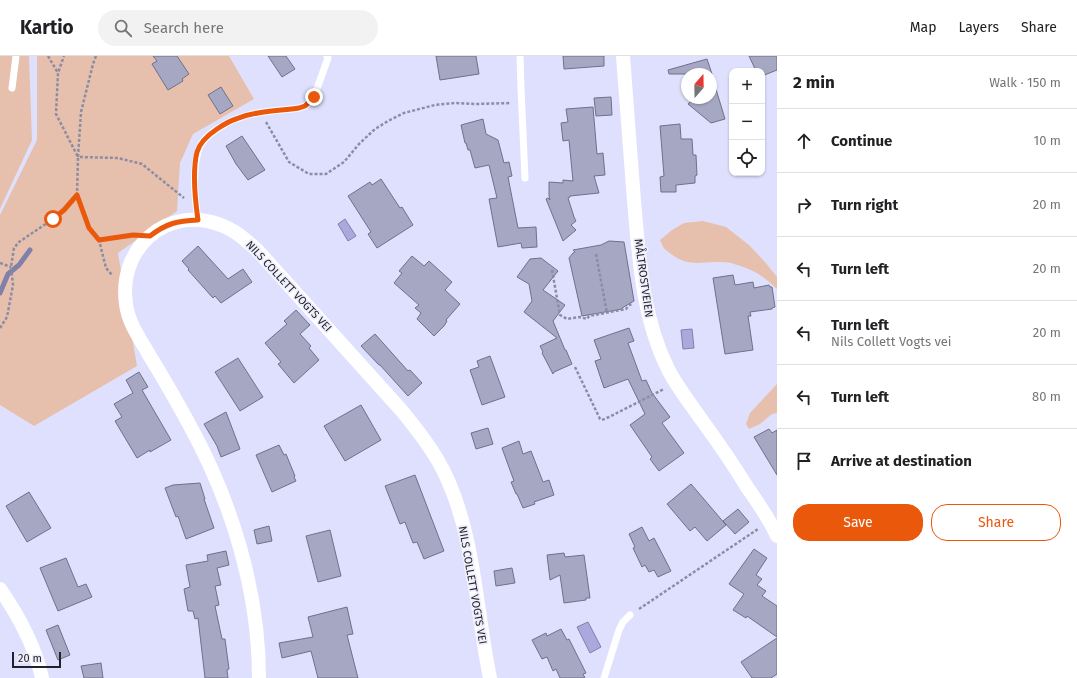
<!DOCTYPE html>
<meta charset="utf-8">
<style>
body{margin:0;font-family:"Fira Sans",sans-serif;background:#f2f2f2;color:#202124}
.controls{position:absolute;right:12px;top:12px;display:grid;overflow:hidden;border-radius:8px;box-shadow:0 1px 3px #0004}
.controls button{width:36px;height:36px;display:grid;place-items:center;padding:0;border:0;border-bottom:1px solid #e0e0e0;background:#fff;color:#202124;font:20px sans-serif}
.compass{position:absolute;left:681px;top:12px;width:36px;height:36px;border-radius:50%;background:#fff;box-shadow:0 1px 3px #0004;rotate:20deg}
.scale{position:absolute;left:12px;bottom:10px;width:49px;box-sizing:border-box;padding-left:4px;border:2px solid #22222d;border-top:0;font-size:11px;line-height:14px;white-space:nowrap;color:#22222d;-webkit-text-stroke:3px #efeffb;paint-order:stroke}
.stop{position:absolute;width:12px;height:12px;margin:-9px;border:3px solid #ea580c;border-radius:50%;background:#fff}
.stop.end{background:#ea580c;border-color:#fff;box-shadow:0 1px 4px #0008}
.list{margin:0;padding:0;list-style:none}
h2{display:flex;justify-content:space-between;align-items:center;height:52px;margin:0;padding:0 16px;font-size:17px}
h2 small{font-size:13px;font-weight:400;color:#757577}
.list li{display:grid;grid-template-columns:26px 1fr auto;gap:12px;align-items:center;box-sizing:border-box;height:64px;padding:0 16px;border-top:1px solid #e0e0e0}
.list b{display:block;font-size:15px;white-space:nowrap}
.list p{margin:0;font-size:13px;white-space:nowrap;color:#757577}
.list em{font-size:13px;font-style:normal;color:#757577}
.actions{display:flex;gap:8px;padding:12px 16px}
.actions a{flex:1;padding:9px 0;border:1px solid #ea580c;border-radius:16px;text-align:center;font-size:14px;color:#ea580c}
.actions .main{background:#ea580c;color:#fff}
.icon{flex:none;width:22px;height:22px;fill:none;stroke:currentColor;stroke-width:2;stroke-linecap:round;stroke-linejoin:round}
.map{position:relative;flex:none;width:777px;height:622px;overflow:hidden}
header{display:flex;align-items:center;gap:24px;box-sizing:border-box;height:56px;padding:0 20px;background:#fff;border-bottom:1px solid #e0e0e0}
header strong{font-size:19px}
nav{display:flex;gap:22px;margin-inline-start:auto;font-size:14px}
.search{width:280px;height:36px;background:#f2f2f2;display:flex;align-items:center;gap:10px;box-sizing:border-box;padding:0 14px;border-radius:22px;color:#757577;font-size:15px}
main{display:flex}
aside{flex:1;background:#fff}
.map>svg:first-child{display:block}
.green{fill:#e6c0ad}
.water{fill:#a9a9de;stroke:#8080a9}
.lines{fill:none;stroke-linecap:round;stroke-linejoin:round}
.stream{stroke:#8080a9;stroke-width:5}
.building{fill:#a6a7c3;stroke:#6f708a}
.path{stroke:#8c8ca2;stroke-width:2.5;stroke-dasharray:3 2;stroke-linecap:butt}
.lane{stroke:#fff;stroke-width:7}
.street{stroke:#fff;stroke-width:14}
.route{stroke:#ea580c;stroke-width:5}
.labels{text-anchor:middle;stroke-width:3.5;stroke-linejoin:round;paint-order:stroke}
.street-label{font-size:11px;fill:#22222d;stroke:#efeffb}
</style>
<header>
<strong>Kartio</strong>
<div class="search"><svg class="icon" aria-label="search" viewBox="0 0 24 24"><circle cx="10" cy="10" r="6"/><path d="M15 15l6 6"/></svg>Search here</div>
<nav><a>Map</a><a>Layers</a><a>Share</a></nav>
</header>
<main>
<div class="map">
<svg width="777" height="622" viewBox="0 0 777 622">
<rect width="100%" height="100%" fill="#dfe0fe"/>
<g class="green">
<path d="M0 0H29L32 84 0 153Z"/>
<path d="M37 0H229L254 43 193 78 180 107 177 155 118 197 137 310 34 370 0 349V159L37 84Z"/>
<path d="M703 165 726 171 749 189 765 206 777 221V233C765 221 751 212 734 208 731 206 726 207 722 206 701 205 690 212 671 198 664 193 663 192 660 184L672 174 684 167Z"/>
<path d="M777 328V357L772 358 760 368 749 373 746 368 750 357Z"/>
</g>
<g class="water">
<path d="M345 163 356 180 348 185 338 168Z"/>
<path d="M692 273 694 292 683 293 681 274Z"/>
<path d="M588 566 601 591 590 597 577 571Z"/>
</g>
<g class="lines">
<path class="stream" d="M0 237 8 218 19 209 30 194"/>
</g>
<g class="building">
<path d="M153 0H177L189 18 182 23 183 25 168 34 152 8 157 5Z"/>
<path d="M268 0H286L295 13 282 21Z"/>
<path d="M436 0H476L479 18 440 24Z"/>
<path d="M563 0H604V10L564 13Z"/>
<path d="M749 0H777V14L762 20V15H756Z"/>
<path d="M707 3 712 18H669L668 14Z"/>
<path d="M712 20 725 63 711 67 688 48 694 42H711V22Z"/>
<path d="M221 31 233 50 220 58 208 39Z"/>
<path d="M611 41 612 59 596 60 594 42Z"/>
<path d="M593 51 597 98 603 97 605 119 594 120 599 137 570 140V141L568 142 574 161 576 165 571 169 576 174 563 185 546 143 548 142 550 144 549 140V126L563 127V124L573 125 569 84 563 85 561 67 568 66 566 53Z"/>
<path d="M483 63 486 78 498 84 504 107 509 106 512 120 508 121 518 172 536 171 537 191 522 192 521 187 498 191 489 143 497 142 489 109 475 112 470 94H468L466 87H465L461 69Z"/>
<path d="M680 68 681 83H692L693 99H696L697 119 695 120V127L676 129V136H661L660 121 664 120 660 70Z"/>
<path d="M242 80 265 114 248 124 236 108 226 90Z"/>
<path d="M381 123 400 152 402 151 413 169 377 192 368 178 371 176 348 140 370 126 372 129Z"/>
<path d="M609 185 624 186 634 245 622 252V253L582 260 569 202 573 197 575 196 573 194 601 189Z"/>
<path d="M198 190 228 223 243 213 252 226 221 247 215 240 213 242 188 214 189 213 182 205Z"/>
<path d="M412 200 424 210 429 205 452 226 445 234 460 248 446 264 447 265 444 270 434 280 417 263 421 257 415 252 419 249 394 227 402 217 399 215Z"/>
<path d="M541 202 558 215 543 234 565 249 553 265 565 294H566L572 308 554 316 553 318 542 297 543 296 540 290 557 282 524 256 532 245 529 228 517 221 530 203Z"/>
<path d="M733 219 735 229 753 226 754 232 769 229 770 231H772L775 251 772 252V253L750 256 751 260H748L753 294 725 298 713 222Z"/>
<path d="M296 254 310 269 300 278 311 290 309 292 319 304 294 327 278 308 281 306 265 287 287 268 284 265Z"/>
<path d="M629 272 634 285 628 287 642 325 646 324 652 337 670 361 662 367 684 397 659 415 650 403 652 401 630 369 645 358 628 323 604 332 595 305 601 303 594 284Z"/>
<path d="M375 278 408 315 410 314 422 327 408 340 380 309H379L361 290Z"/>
<path d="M490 300 505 341 482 349 470 314 479 311 477 305Z"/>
<path d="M238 302 263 341 240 355 215 316Z"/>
<path d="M139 316 148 331 142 334 171 384 150 396V394L137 402 115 365 122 361 114 348 133 337 126 324Z"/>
<path d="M361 349 381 384 345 405 324 370Z"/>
<path d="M226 356 240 393 221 401 217 390 204 368Z"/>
<path d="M488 372 493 388 476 393 471 377Z"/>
<path d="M769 373 772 377 777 374V419L754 381Z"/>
<path d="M519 385 523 398 531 395 543 426 549 424 554 439 534 446 535 448 523 452 517 438H516L511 426 514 425 502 392Z"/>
<path d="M279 389 284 399 286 398 295 420 294 421 296 425 272 436 256 399Z"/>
<path d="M415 419 444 495 424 503 417 486 413 487 405 466 400 468 385 430Z"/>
<path d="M200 427 205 443H204L214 472 186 483 178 460 176 461 165 432 173 429Z"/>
<path d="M691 428 726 469 707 485 695 471 690 475 667 448Z"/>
<path d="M29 436 51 472 27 486 6 450Z"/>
<path d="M738 453 749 466 735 478 723 465Z"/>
<path d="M269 470 272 485 257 488 254 474Z"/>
<path d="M642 471 649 485 654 482 671 515 658 521 654 514 649 516 645 509 642 511 633 492 635 491 629 478Z"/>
<path d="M330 474 341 520 318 526 306 480Z"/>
<path d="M754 493 767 502 756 519 762 523 757 529 766 535 762 540 777 550V581L747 560 746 562 733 554 744 538 729 528Z"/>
<path d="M226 495 229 509 217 512 221 529 215 530 219 549 215 550 222 583H225L229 613 227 614 228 622H205L198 562 195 563 193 555H188L184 533 190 531 186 509 208 505 207 499Z"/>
<path d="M564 497 565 501 584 499 590 542H586V544L564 547 560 519 550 524 547 499Z"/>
<path d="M66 502 78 531 86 528 92 541 58 555 40 512Z"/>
<path d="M512 512 515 527 496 530 494 515Z"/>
<path d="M347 551 353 578 347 579 358 622H318L311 595 282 602 279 587 313 581 308 561Z"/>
<path d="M58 569 70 599 58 604 46 574Z"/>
<path d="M561 573 567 584 569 583 586 617 583 618 585 622H560L556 613 553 615 547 601 542 603 532 584 546 577 547 580Z"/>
<path d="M777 582V618L771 622H752L741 606Z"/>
<path d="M101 607 103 622H84L81 610Z"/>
</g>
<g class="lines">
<g class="path">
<path d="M48 0 58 17"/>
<path d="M96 0 93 8 81 56 78 101 118 102 142 108 184 142"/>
<path d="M266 66 289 106 309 118H326L344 106 359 88 375 73 388 65 404 57 435 49 455 47 476 48 511 47"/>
<path d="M77 139 89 172 99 184 106 212 112 219"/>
<path d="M99 184 130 179"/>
<path d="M596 198 607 257"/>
<path d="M0 207 11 211"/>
<path d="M552 214 560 259 567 263 580 261 587 263 589 260 626 253 629 249 632 248"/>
<path d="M0 272 7 261 13 229 11 211 14 192 19 186 53 163 64 154 77 139 78 101 56 58 58 17 64 0"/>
<path d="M575 311 600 363 602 364 609 361 664 333"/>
<path d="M639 553 758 473"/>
</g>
<g class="lane">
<path d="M520 0 521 32 525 122"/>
<path d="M12 32 16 0"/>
<path d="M198 164C195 143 192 117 198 96 200 86 208 79 217 73 223 70 229 65 236 63 255 55 278 55 299 52L305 50 314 41 328 2 327 0"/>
<path d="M604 622 619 574 623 566 630 559"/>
</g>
<g class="street">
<path d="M623 0C627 48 630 97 634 145 639 201 642 261 668 313 677 331 690 347 701 363 717 385 733 408 747 431 758 447 769 462 777 480"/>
<path d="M0 533C18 559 35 590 42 622"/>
<path d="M259 622C259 534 231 444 189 368 176 344 162 320 148 297 139 281 128 266 126 248 118 193 165 150 218 168 234 173 246 184 258 195L402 355C418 375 435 396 446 420 475 482 476 555 490 622"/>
</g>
</g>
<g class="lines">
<path class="route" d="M53 163 64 154 77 139 89 172 99 184 133 179 150 180C167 167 177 165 198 164 195 143 192 116 197 96 200 86 208 79 217 73 223 69 229 65 236 63 255 55 278 55 299 52L305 50 314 41"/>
</g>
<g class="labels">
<g class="street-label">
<text transform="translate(644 222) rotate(82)" y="4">MÅLTROSTVEIEN</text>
<text transform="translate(289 230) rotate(47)" y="4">NILS COLLETT VOGTS VEI</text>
<text transform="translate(473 529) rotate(80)" y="4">NILS COLLETT VOGTS VEI</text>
</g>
</g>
</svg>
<div class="controls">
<button>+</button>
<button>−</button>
<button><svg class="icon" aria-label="locate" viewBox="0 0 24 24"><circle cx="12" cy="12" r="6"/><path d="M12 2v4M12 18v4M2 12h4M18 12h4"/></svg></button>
</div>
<svg class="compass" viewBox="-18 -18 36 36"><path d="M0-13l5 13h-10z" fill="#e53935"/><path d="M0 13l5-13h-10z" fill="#757577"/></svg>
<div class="scale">20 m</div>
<div class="stop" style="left:53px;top:163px"></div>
<div class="stop end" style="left:314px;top:41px"></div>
</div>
<aside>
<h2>2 min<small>Walk · 150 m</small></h2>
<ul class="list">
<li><svg class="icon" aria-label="ahead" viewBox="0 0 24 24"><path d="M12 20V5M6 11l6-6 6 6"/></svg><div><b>Continue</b></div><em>10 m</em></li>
<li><svg class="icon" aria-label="right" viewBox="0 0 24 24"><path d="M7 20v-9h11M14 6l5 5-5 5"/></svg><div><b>Turn right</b></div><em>20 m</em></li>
<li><svg class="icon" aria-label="left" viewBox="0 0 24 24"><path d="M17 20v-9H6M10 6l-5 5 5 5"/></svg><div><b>Turn left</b></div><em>20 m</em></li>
<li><svg class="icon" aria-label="left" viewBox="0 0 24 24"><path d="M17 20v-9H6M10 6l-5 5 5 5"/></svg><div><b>Turn left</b><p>Nils Collett Vogts vei</p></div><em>20 m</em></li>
<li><svg class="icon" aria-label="left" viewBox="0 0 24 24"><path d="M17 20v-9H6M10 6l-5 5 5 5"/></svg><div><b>Turn left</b></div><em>80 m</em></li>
<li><svg class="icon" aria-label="arrive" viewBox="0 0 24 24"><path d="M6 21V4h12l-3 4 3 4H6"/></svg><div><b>Arrive at destination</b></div></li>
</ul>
<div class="actions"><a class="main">Save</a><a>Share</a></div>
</aside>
</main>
